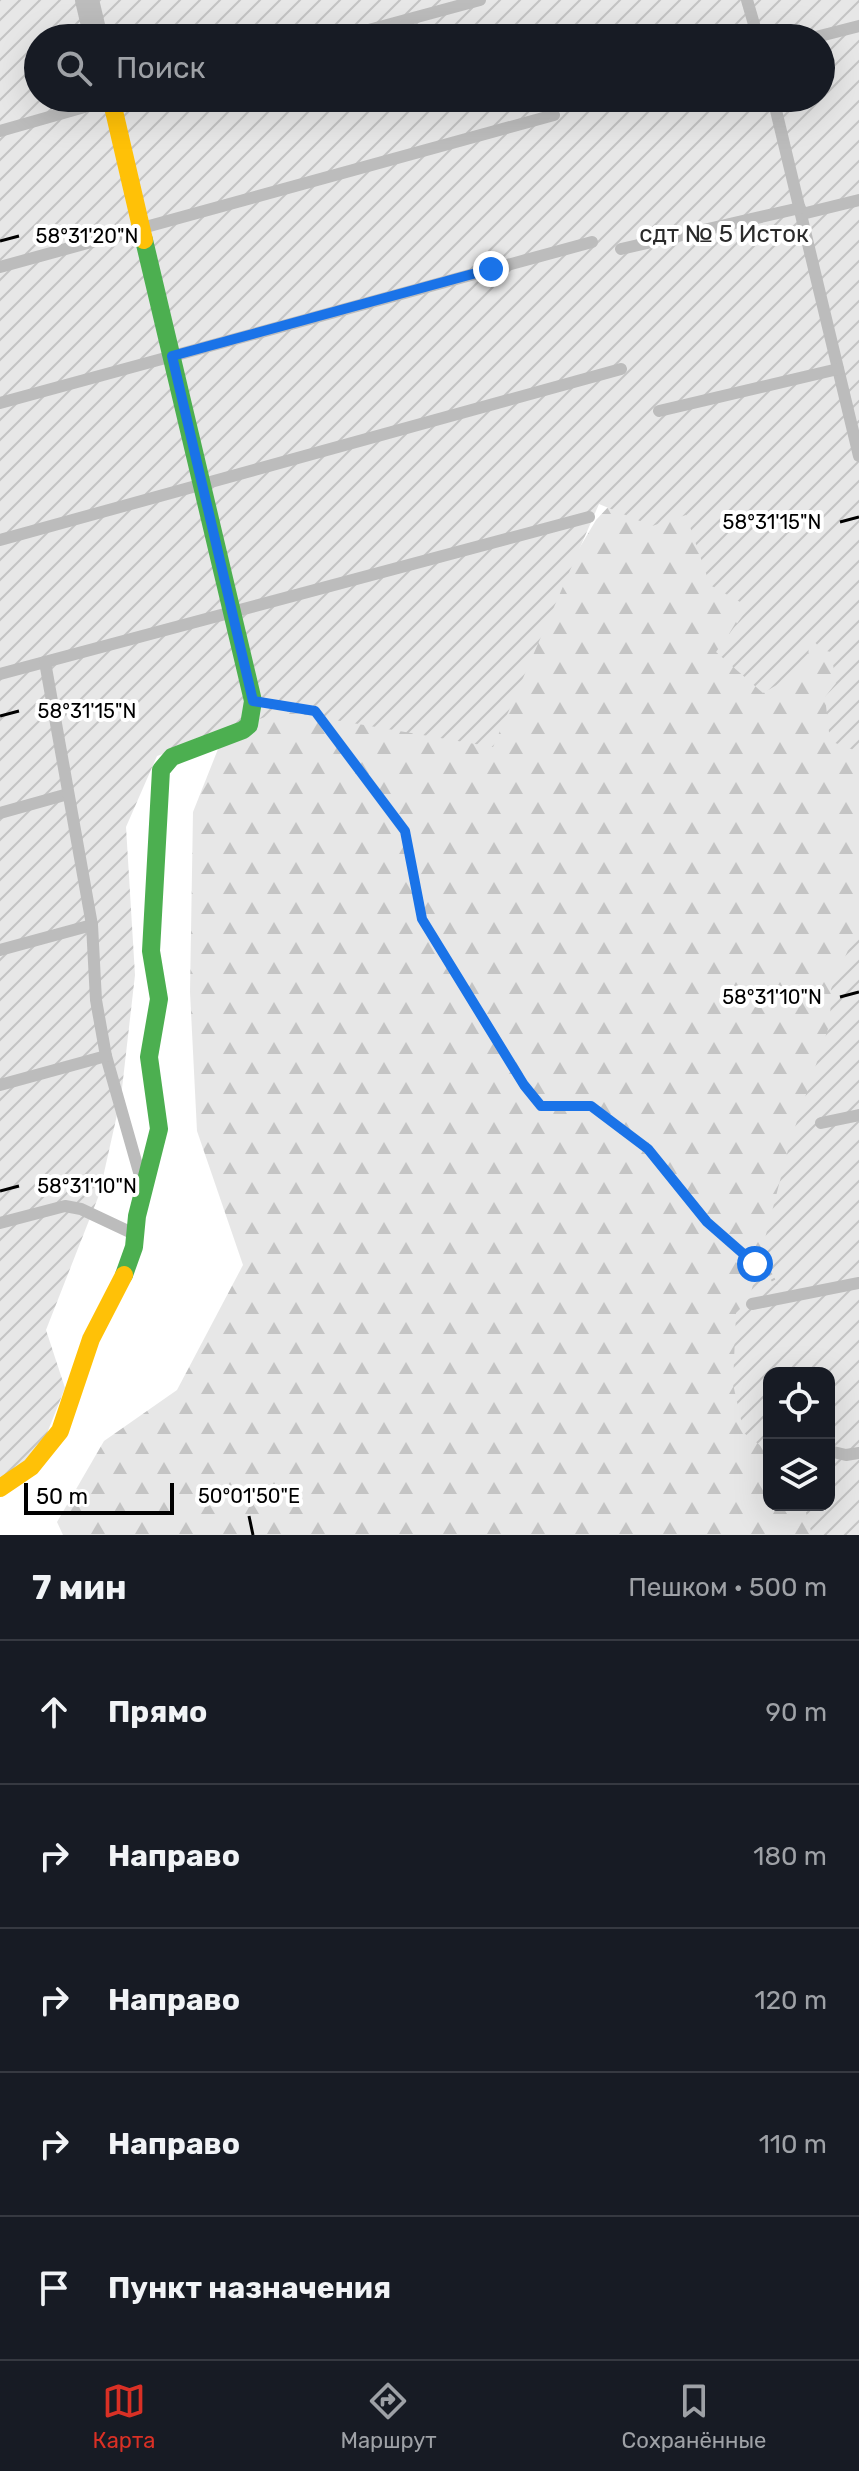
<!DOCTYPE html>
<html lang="ru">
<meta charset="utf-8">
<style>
body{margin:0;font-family:Rubik,sans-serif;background:#242831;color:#f1f3f6}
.controls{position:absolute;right:24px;bottom:24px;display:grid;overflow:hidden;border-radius:16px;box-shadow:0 8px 32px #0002}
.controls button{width:72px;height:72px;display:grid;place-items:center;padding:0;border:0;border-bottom:2px solid #363941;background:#171b24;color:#f1f3f6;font:40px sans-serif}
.scale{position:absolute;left:24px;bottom:20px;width:150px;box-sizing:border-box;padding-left:8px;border:4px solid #000;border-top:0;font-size:22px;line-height:28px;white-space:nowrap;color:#000;-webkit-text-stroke:6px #fff;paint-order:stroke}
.stop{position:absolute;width:24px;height:24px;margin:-18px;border:6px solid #1a73e8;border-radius:50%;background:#fff}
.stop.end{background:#1a73e8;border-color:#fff;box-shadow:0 2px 8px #0008}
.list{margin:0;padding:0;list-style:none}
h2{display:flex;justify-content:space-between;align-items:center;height:104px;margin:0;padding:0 32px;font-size:34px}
h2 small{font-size:26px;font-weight:400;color:#9ea1a6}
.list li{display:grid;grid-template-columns:52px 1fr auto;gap:24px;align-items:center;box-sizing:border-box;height:144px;padding:0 32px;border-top:2px solid #363941}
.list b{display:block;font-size:30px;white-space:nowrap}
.list em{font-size:26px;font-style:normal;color:#9ea1a6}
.icon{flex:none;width:44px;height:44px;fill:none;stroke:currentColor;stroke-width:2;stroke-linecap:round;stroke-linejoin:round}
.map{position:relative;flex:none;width:859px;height:1535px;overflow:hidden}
.search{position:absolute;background:#171b24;box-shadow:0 8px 32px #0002;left:24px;right:24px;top:24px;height:88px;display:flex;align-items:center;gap:20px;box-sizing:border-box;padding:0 28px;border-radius:44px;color:#9ea1a6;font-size:30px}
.sheet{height:824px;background:#171b24}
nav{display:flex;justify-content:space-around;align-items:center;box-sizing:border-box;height:112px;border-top:2px solid #363941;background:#171b24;font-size:22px;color:#9ea1a6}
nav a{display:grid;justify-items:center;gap:4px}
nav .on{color:#d93025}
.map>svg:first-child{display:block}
.forest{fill:url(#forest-firs)}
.garden{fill:url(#garden-furrows);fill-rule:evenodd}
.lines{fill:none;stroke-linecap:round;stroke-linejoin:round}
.path{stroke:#c2c2c2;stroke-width:4;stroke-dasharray:2 4;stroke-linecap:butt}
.lane{stroke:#bcbcbc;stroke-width:12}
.street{stroke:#bcbcbc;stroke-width:24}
.fast{stroke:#4caf50;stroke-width:18}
.slow{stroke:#ffc107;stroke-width:18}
.route{stroke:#1a73e8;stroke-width:10}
.ticks{fill:none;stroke:#000;stroke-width:3}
.labels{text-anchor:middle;stroke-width:8;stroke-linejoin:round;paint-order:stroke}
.park-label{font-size:24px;fill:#2b2b2b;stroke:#fff}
.ticks-label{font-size:20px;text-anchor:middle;fill:#000;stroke:#fff;stroke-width:8;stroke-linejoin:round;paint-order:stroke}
</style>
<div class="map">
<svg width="859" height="1535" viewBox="0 0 859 1535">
<defs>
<pattern id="forest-firs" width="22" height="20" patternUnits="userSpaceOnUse" patternTransform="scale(2)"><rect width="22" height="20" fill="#e7e7e7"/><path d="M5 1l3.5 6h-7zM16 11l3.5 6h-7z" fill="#c4c4c4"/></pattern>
<pattern id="garden-furrows" width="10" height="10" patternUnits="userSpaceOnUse" patternTransform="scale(2)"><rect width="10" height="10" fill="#e7e7e7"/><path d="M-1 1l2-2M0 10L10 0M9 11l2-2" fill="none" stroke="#c4c4c4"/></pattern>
</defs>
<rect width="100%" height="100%" fill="#fff"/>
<path class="forest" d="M668 443 859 607V1070L769 1373V1505H829L859 1535H63L57 1522 104 1441 177 1390 243 1265 197 1131 190 992 193 812 257 651 545 606 596 520Z"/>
<g class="garden">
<path d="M0 0H859V752L830 741 825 697 836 683 831 652 822 650 809 636 808 667 763 693 716 652 749 607 710 585 686 515 652 526 599 504 493 747 282 711 157 756 126 827 135 975 121 1097 99 1195 46 1330 65 1388 38 1456 0 1479ZM38 38H821V98H38Z"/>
<path d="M859 925V1535H812L804 1505H829V1373H769V1452L744 1433 733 1384 736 1313 749 1300 790 1142 830 1023 831 989Z"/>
</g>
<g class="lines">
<path class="path" d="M276 704 315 711 405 831 422 919 436 938 438 946 524 1085 541 1106H591L648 1149 707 1222 770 1274 776 1285"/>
<g class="lane">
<path d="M747 0 758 38"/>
<path d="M339 38 480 0"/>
<path d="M812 38 859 26"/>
<path d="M773 98 859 456"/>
<path d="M0 131 109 100"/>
<path d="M802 214 859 200"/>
<path d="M621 249 800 208"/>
<path d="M0 267 554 115"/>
<path d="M0 403 592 242"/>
<path d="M659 411 838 369"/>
<path d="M0 540 621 369"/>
<path d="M0 674 589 517"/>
<path d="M0 813 68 794"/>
<path d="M0 950 92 925"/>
<path d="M106 1056 139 1172"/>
<path d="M0 1085 106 1056 96 1000 92 925 45 662"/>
<path d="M821 1123 859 1115"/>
<path d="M0 1223 65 1206 81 1209 132 1233"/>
<path d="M752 1304 859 1283"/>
<path d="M829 1451 846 1455 859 1453"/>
</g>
<path class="street" d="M87 0 96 38"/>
<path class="fast" d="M124 1275 134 1247 137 1216 159 1129 149 1057 159 999 151 951 161 770 172 757 243 730 249 725 253 701 144 240"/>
<g class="slow">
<path d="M111 98 144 240"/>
<path d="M0 1488 31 1467 60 1431 91 1339 124 1275"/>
</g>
</g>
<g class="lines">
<path class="route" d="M491 269 172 356 253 701 315 711 405 831 422 919 524 1085 541 1106H591L648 1149 707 1222 755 1264"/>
</g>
<path class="ticks" d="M0 241 19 236M840 522 859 517M0 716 19 711M840 997 859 992M0 1191 19 1186M249 1516 253 1535"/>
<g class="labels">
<g class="park-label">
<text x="724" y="242">сдт № 5 Исток</text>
</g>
</g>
<g class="ticks-label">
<text x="87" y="243">58°31'20"N</text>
<text x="772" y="529">58°31'15"N</text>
<text x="87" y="718">58°31'15"N</text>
<text x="772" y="1004">58°31'10"N</text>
<text x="87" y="1193">58°31'10"N</text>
<text x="249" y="1503">50°01'50"E</text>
</g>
</svg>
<div class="controls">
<button><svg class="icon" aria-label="locate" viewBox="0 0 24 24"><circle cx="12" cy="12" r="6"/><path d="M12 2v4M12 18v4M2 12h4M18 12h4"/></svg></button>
<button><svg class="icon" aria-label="layers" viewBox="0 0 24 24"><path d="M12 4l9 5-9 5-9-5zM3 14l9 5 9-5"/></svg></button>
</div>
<div class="scale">50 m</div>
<div class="stop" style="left:755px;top:1264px"></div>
<div class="stop end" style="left:491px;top:269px"></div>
<div class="search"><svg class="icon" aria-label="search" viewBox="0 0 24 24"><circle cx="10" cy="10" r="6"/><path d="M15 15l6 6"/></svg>Поиск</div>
</div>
<section class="sheet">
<h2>7 мин<small>Пешком · 500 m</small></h2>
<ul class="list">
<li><svg class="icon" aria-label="ahead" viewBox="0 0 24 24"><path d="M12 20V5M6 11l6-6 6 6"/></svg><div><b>Прямо</b></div><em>90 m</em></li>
<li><svg class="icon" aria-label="right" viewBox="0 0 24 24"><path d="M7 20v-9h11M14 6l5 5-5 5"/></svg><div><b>Направо</b></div><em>180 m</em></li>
<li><svg class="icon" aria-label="right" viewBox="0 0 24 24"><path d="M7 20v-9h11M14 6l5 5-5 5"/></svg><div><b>Направо</b></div><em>120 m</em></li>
<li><svg class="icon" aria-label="right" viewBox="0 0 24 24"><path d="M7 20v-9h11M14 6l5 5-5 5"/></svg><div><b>Направо</b></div><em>110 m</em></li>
<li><svg class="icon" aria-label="arrive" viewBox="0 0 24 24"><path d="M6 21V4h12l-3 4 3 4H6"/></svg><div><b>Пункт назначения</b></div></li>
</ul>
</section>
<nav>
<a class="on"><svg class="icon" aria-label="map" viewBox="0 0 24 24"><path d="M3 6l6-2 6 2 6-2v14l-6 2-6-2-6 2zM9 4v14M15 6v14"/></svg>Карта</a>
<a><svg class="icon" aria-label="directions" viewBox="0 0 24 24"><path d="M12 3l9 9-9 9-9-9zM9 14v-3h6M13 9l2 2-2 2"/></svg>Маршрут</a>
<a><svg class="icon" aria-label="saved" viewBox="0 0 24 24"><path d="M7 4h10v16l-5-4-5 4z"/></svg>Сохранённые</a>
</nav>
